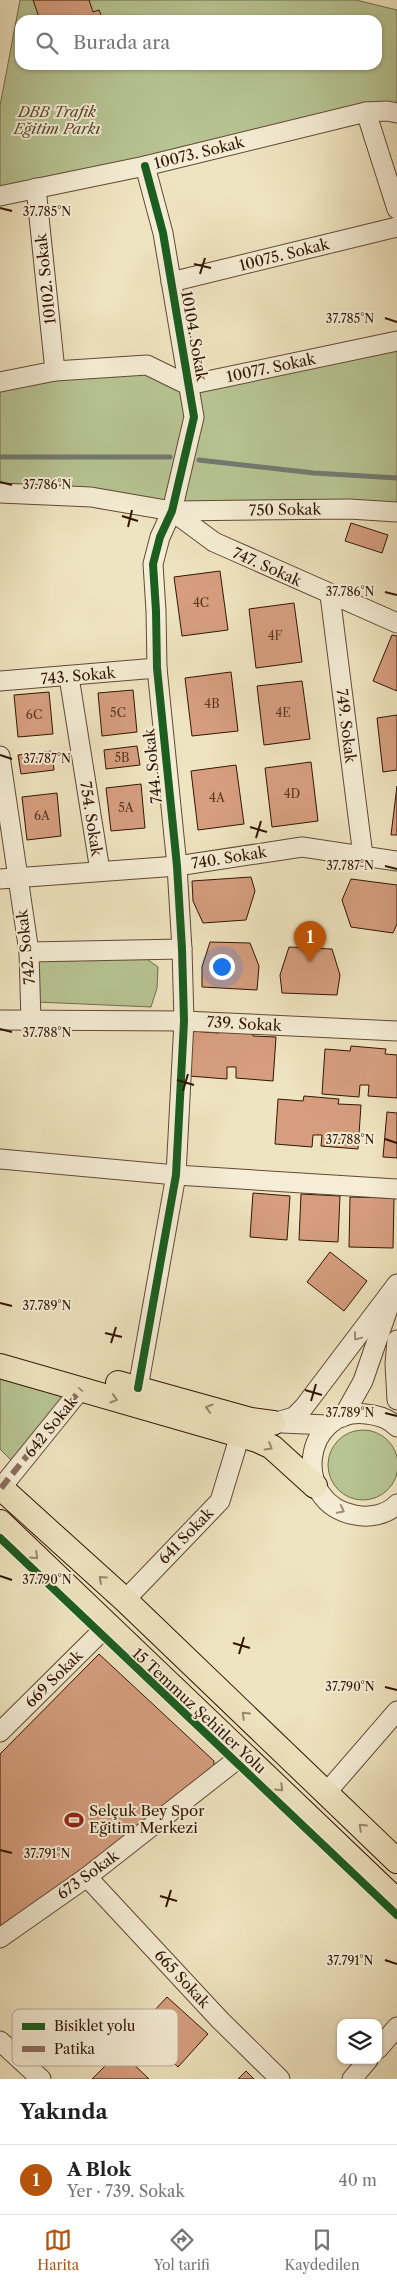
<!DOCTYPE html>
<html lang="tr">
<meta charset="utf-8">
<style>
body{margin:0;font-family:"Libre Caslon Text",serif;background:#f6f6f6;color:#222}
.controls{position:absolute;right:15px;bottom:15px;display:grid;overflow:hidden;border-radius:10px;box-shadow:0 1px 4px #0004}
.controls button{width:45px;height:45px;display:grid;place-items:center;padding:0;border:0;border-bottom:1px solid #e0e0e0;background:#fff;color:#222;font:25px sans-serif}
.you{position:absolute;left:221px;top:966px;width:18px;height:18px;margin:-12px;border:4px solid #fff;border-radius:50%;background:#1a73e8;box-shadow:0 0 0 8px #1a73e833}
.badge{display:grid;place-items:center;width:32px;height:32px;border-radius:50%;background:#b45309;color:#fff;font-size:16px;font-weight:700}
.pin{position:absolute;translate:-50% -41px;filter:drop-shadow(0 1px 2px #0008)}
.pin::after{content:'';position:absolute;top:26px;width:18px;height:15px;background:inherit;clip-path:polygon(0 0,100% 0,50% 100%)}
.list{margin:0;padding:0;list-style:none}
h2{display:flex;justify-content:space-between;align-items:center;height:65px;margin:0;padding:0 20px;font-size:21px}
h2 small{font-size:16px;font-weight:400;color:#767676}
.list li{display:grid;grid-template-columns:32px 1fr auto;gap:15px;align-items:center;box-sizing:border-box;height:70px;padding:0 20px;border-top:1px solid #e0e0e0}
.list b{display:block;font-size:19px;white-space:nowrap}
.list p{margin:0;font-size:16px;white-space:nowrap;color:#767676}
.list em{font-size:16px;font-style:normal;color:#767676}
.icon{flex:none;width:28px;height:28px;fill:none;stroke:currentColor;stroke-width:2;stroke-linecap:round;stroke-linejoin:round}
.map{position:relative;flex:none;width:397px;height:2079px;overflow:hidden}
.search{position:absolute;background:#fff;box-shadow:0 1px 4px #0004;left:15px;right:15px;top:15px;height:55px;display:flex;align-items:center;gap:12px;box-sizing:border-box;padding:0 18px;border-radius:15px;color:#767676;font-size:19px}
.sheet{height:135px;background:#fff}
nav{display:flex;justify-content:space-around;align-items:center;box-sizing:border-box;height:70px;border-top:1px solid #e0e0e0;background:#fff;font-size:14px;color:#767676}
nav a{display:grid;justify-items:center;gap:2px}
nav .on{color:#b45309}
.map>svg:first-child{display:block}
.green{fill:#b7c493;stroke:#746c4c;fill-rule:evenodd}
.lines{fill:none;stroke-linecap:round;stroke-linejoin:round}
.stream{stroke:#727a71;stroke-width:5}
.building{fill:#d69e7f;stroke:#321504}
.minor-casing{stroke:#614933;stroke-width:21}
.major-casing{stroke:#321504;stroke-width:26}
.minor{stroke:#f5edd6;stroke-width:19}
.major{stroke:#efe4c0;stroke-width:24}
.quiet{stroke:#8d6e63;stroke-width:6;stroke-dasharray:12 6;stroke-linecap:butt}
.cycleway-casing{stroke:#f5edd6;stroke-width:11}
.cycleway{stroke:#1b5e20;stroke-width:8}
.oneway{stroke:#9d8c78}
.oneway2{stroke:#9a876b}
.ticks{fill:none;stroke:#321504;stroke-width:2}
.labels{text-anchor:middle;stroke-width:4;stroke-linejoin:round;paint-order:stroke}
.number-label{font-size:12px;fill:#5b3723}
.park-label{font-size:15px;font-style:italic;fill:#5a4a2f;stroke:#f5edd6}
.street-label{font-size:15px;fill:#321504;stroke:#f5edd6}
.poi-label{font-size:15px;fill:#321504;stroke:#f5edd6;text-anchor:start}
.key{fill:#f5edd6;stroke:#baac97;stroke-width:1}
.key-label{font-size:14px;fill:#321504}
.ticks-label{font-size:12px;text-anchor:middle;fill:#321504;stroke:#f5edd6;stroke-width:4;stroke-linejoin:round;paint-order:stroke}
</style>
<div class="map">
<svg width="397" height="2079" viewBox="0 0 397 2079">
<rect width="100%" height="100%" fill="#efe4c0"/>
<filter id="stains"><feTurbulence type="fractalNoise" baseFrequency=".004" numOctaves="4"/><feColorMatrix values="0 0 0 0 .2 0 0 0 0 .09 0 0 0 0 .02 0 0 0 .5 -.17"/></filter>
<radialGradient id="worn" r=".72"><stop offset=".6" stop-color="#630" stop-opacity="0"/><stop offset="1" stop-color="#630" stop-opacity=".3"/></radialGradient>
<g class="green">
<path d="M20 0H356L397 10V104L0 189V106ZM20 20H377V65H20Z"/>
<path d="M397 342V512L172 511 0 493V382L147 365 188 385Z"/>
<path d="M32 956 144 957 158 967 157 988 151 1007 37 1002Z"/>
<path d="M0 1379 64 1397 13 1462 0 1449Z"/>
<circle cx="363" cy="1465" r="35"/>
</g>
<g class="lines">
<g class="stream">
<path d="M0 457H170"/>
<path d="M199 460 314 473 397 478"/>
</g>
</g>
<g class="building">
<path d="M33 0H89L93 12 99 10 103 20H40Z"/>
<path d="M351 523 388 535 382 553 345 541Z"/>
<path d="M220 571 228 630 182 636 174 577Z"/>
<path d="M294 603 302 662 256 668 249 609Z"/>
<path d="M392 635 397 636V691L373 681Z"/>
<path d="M231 672 238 731 192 736 185 678Z"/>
<path d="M302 681 310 739 264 745 257 686Z"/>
<path d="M133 690 137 732 102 736 98 693Z"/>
<path d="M49 692 53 734 18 737 14 695Z"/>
<path d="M397 715V770L383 772 377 718Z"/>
<path d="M137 746 140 765 106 769 104 750Z"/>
<path d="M52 751 54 770 21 774 18 755Z"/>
<path d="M311 762 318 821 272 827 265 768Z"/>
<path d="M236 765 244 824 198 830 191 771Z"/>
<path d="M141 784 145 828 111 831 106 788Z"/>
<path d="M397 786V835H391Z"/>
<path d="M57 793 61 836 27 840 22 797Z"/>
<path d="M251 877 255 891 246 920 203 923 193 901 192 881Z"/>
<path d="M351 879 397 885V924L393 933 351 927 342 900Z"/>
<path d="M210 942 250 943 259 966 257 990 202 987V967Z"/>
<path d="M289 947 332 949 340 975 337 995 282 993 280 975Z"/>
<path d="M218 1028 253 1031V1036L276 1037 273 1081 236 1078V1067H227V1079L189 1076 193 1031 218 1033Z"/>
<path d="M351 1046 386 1049 385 1054 397 1055V1098L368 1096 369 1085H360L359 1097 322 1094 325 1049 350 1051Z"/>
<path d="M304 1096 339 1099 338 1104 361 1105 358 1149 321 1146 322 1135H313L312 1147 275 1144 278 1099 303 1101Z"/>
<path d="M387 1112 397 1113V1158L383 1157Z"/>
<path d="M253 1193 290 1196 287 1240 250 1237Z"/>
<path d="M301 1194 340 1196 338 1242 299 1240Z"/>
<path d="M350 1197 394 1198 393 1248 349 1247Z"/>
<path d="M330 1252 367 1281 344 1311 307 1282Z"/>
<path d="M99 1654 214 1761V1768L0 1932V1754Z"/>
<path d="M167 1997 208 2034 178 2067 137 2029Z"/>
<path d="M120 2051 149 2079H92Z"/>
<path d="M246 2071 254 2079H238Z"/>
</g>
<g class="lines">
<g class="minor-casing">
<g id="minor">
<path d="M366 112 397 209"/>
<path d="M36 188 55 371"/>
<path d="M0 196 145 166 366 112 387 111 397 113"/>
<path d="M171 282 397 227"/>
<path d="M0 382 55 371 147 365 188 385 397 341"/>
<path d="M0 493 91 497 172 511 349 509 397 512"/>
<path d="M172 511 214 542 397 623"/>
<path d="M330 595 363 856"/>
<path d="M69 677 100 871"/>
<path d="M0 681 157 668"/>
<path d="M0 756 29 952 31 1021"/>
<path d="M0 879 177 866 302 847 397 861"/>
<path d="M29 952 182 949"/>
<path d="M0 1020 184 1021 397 1031"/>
<path d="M0 1159 176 1175 397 1189"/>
<path d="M397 1340 395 1364 397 1400"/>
<path d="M138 1388 176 1175 184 1021 182 949 177 866 157 668 156 611 153 564 160 537 172 511 194 417 163 233 145 166"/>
<path d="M343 1417 363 1381 390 1303"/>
<path d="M273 1423 294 1417 304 1407 397 1284"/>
<path d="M282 1423 328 1425"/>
<path d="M397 1427C388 1418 378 1415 366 1414 303 1407 290 1503 355 1515 369 1518 387 1515 397 1504"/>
<path d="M1 1488 81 1389"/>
<path d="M125 1600 220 1501 240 1435"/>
<path d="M0 1732 108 1625"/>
<path d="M326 1793 397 1711"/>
<path d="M87 1877 220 2020 280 2079"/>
<path d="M0 1938 87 1877 244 1754"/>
<path d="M0 2041 41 2079"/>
<path d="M378 2049 397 2027"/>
<path d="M352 2079 368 2060"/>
</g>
</g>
<g class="major-casing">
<g id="major">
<path d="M0 1366 257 1440 272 1447 315 1486"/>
<path d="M118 1383 251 1420 273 1423"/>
<path d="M0 1487 125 1600 397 1861"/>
<path d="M0 1522 397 1901"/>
</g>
</g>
<use href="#minor" class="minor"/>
<use href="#major" class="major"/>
<path class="quiet" d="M1 1488 81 1389"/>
<g class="cycleway-casing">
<g id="cycleway">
<path d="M138 1388 176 1175 184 1021 182 949 177 866 157 668 156 611 153 564 160 537 172 511 194 417 163 233 145 166"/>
<path d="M0 1538 397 1915"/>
</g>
</g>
<use href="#cycleway" class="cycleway"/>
</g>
<defs><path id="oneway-chevron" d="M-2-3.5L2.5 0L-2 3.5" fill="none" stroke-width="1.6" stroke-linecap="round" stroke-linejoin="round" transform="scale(1.25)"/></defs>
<g class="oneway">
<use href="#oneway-chevron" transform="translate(357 1337) rotate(127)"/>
<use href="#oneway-chevron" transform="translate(341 1510) rotate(27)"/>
</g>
<g class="oneway2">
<use href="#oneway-chevron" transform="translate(114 1399) rotate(16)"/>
<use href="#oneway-chevron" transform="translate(209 1408) rotate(-164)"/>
<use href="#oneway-chevron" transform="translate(269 1447) rotate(31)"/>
<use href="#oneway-chevron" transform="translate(35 1556) rotate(44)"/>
<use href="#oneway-chevron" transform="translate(102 1579) rotate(-138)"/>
<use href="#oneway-chevron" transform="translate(245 1715) rotate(-136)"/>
<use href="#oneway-chevron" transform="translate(280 1788) rotate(44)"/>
<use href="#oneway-chevron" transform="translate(362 1827) rotate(-136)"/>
</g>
<path class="ticks" d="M0 208 12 211M194 264 211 268M200 274 205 258M385 318 397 322M0 482 12 485M122 516 138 521M128 527 132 510M385 592 397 595M0 755 12 759M250 827 267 832M256 838 261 821M385 866 397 869M0 1029 12 1032M177 1080 194 1085M183 1091 188 1074M385 1139 397 1143M0 1303 12 1306M105 1333 122 1337M111 1343 116 1327M305 1390 322 1395M311 1401 316 1384M385 1413 397 1416M0 1576 12 1580M233 1643 250 1648M239 1654 244 1637M385 1687 397 1690M0 1850 12 1853M160 1896 177 1901M166 1907 171 1890M385 1960 397 1964"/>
<defs>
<g id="stadium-bare" transform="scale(1.5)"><path d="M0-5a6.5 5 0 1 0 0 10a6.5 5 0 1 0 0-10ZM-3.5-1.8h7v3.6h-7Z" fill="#8f2418" stroke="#f5edd6" stroke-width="2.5" paint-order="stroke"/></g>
</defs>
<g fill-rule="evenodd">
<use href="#stadium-bare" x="74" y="1820"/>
</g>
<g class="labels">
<g class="number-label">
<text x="201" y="607">4C</text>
<text x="275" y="640">4F</text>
<text x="212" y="708">4B</text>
<text x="118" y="717">5C</text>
<text x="283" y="717">4E</text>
<text x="34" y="719">6C</text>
<text x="122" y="762">5B</text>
<text x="292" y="798">4D</text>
<text x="217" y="802">4A</text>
<text x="126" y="812">5A</text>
<text x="42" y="820">6A</text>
</g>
<g class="park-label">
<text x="57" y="117">DBB Trafik<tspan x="57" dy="17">Eğitim Parkı</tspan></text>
</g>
<g class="street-label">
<text transform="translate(199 153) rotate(-14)" y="5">10073. Sokak</text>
<text transform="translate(284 255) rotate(-14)" y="5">10075. Sokak</text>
<text transform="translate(46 279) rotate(-96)" y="5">10102. Sokak</text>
<text transform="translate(194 336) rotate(80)" y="5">10104. Sokak</text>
<text transform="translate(271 368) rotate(-12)" y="5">10077. Sokak</text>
<text transform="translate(285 510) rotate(-1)" y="5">750 Sokak</text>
<text transform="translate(267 567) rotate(24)" y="5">747. Sokak</text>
<text transform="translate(78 676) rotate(-5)" y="5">743. Sokak</text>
<text transform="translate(346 726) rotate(83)" y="5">749. Sokak</text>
<text transform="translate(153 766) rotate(-96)" y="5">744. Sokak</text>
<text transform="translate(91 819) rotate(81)" y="5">754. Sokak</text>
<text transform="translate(229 858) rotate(-9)" y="5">740. Sokak</text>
<text transform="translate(26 947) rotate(-96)" y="5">742. Sokak</text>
<text transform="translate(244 1024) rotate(3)" y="5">739. Sokak</text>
<text transform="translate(51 1427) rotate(-51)" y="5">642 Sokak</text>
<text transform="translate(186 1536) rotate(-46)" y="5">641 Sokak</text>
<text transform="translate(54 1679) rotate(-45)" y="5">669 Sokak</text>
<text transform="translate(199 1711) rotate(43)" y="5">15 Temmuz Şehitler Yolu</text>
<text transform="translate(88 1875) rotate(-36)" y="5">673 Sokak</text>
<text transform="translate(182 1979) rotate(47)" y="5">665 Sokak</text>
</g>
<g class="poi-label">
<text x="89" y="1816">Selçuk Bey Spor<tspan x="89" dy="17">Eğitim Merkezi</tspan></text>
</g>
</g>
<rect x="12" y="2009" width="166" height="57" rx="8" class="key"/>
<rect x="22" y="2023" width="23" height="7" fill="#1b5e20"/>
<rect x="22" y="2046" width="23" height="6" fill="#8d6e63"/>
<g class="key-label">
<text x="54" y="2031">Bisiklet yolu</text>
<text x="54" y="2054">Patika</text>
</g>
<g class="ticks-label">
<text x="47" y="216">37.785°N</text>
<text x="350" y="323">37.785°N</text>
<text x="47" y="489">37.786°N</text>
<text x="350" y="596">37.786°N</text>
<text x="47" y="763">37.787°N</text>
<text x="350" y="870">37.787°N</text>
<text x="47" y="1037">37.788°N</text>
<text x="350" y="1144">37.788°N</text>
<text x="47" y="1310">37.789°N</text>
<text x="350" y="1417">37.789°N</text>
<text x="47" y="1584">37.790°N</text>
<text x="350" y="1691">37.790°N</text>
<text x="47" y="1858">37.791°N</text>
<text x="350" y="1965">37.791°N</text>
</g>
<rect width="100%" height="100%" filter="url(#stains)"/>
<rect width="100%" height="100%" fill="url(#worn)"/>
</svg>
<div class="controls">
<button><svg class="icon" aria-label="layers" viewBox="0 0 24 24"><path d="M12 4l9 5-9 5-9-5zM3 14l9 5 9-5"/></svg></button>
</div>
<div class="you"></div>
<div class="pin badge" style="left:310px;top:962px">1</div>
<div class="search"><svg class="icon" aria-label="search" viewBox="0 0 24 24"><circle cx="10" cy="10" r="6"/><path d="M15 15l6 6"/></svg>Burada ara</div>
</div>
<section class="sheet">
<h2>Yakında<small></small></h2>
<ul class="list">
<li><span class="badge">1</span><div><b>A Blok</b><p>Yer · 739. Sokak</p></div><em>40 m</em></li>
</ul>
</section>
<nav>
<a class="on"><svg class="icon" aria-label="map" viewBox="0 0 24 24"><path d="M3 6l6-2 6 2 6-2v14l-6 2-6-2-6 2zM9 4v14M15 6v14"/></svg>Harita</a>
<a><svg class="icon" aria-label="directions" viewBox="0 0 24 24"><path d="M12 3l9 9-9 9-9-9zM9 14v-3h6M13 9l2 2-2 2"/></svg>Yol tarifi</a>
<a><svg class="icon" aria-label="saved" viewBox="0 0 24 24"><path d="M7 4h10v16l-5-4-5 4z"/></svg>Kaydedilen</a>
</nav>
